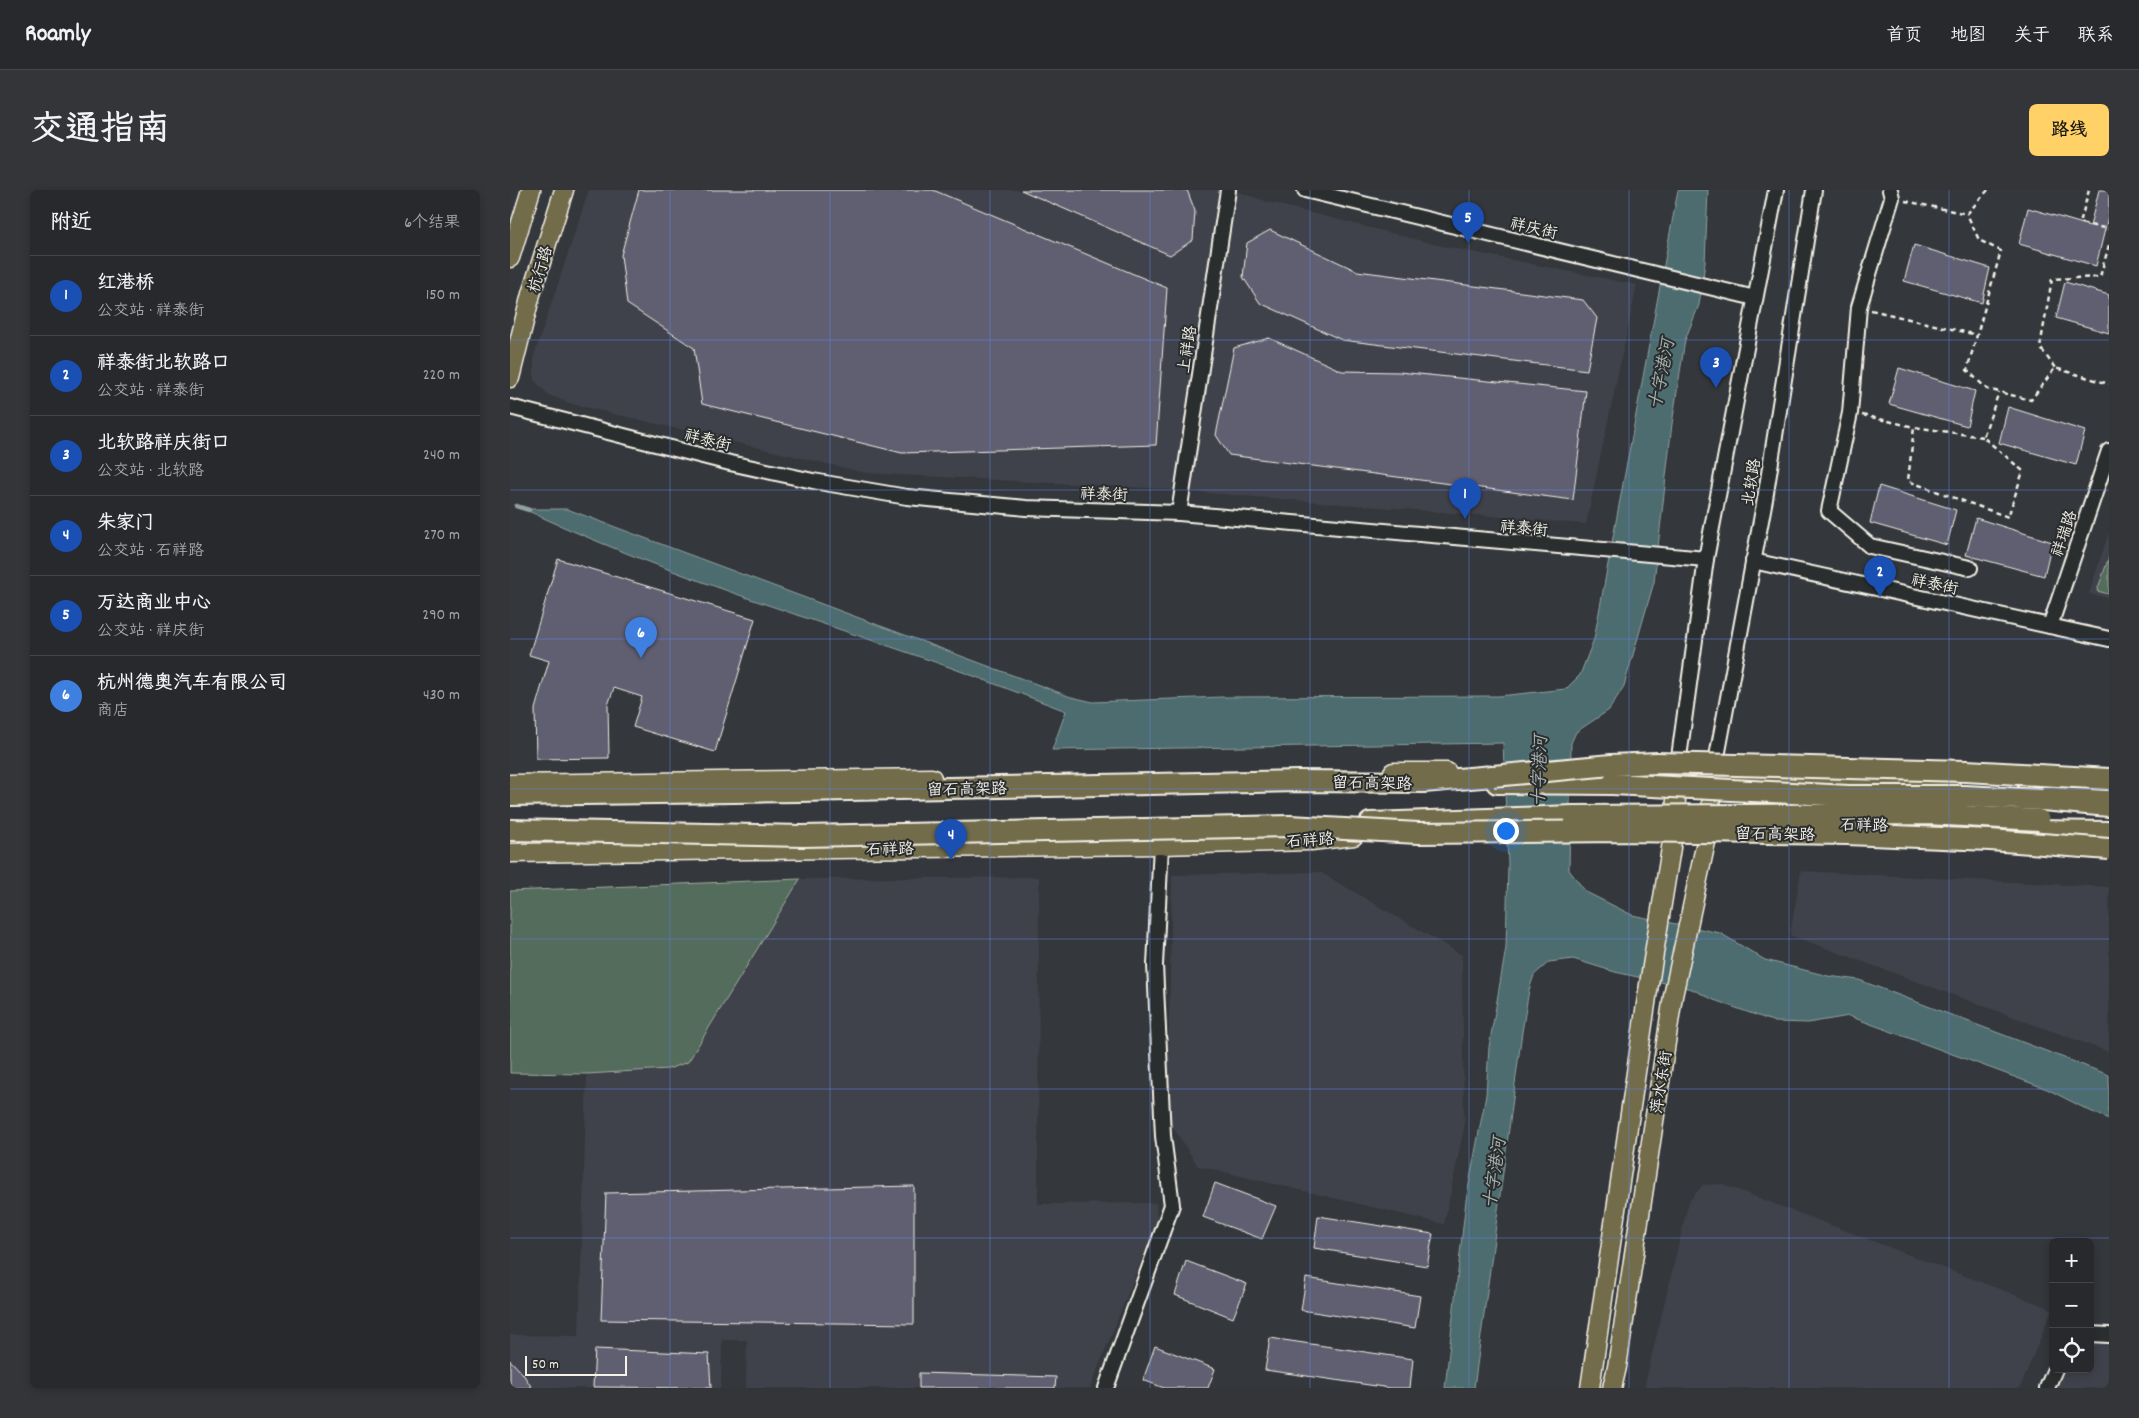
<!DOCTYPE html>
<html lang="zh">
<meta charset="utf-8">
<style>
body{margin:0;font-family:Dekko,"LXGW WenKai TC",sans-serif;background:#333538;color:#f1f3f6}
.controls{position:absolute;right:15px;bottom:15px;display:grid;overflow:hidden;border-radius:8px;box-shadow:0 2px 8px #0003}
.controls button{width:45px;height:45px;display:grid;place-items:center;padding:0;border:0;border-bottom:1px solid #434548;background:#27292c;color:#f1f3f6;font:25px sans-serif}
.scale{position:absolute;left:15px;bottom:12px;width:102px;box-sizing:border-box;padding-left:5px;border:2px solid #f4f1e8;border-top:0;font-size:14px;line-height:18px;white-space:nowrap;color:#f4f1e8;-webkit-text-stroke:4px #2a2d2e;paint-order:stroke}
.you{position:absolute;left:995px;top:640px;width:18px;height:18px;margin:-12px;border:4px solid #fff;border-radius:50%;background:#1a73e8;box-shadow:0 0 0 8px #1a73e833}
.badge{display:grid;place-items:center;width:32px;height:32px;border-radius:50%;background:#ffd166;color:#fff;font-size:16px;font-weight:700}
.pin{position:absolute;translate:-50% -41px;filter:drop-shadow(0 1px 2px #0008)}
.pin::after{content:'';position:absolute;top:26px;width:18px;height:15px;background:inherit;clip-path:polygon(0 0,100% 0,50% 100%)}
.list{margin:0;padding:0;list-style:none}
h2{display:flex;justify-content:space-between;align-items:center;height:65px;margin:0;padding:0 20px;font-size:21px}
h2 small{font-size:16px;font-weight:400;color:#a4a6a9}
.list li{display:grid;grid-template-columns:32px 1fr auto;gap:15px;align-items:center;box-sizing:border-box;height:80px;padding:0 20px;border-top:1px solid #434548}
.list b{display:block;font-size:19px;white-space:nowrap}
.list p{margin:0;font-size:16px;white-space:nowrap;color:#a4a6a9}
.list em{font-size:16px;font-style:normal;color:#a4a6a9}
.icon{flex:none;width:28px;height:28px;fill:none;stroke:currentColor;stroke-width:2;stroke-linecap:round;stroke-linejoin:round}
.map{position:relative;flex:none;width:1599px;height:1198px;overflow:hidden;border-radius:8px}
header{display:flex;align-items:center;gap:30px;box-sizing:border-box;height:70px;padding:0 25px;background:#27292c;border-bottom:1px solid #434548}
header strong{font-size:24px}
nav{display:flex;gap:28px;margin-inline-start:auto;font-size:18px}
.intro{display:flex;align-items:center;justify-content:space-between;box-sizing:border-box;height:120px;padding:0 30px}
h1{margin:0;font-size:35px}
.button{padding:12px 22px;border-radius:8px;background:#ffd166;color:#111;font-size:18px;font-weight:700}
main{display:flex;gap:30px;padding:0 30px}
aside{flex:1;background:#27292c;border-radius:8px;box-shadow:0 2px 8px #0003}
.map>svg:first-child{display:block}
.built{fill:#41434b}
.green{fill:#526c5b;stroke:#a3aea2}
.water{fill:#4d6c6f;stroke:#90a19f}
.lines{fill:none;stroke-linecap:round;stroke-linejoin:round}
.stream{stroke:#90a19f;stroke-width:4.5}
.building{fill:#5e5f71;stroke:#f4f1e8}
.minor-casing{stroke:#f4f1e8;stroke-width:18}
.major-casing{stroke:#f4f1e8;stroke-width:21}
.highway-casing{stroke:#f4f1e8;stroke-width:24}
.path{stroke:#f4f1e8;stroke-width:2.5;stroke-dasharray:5 4;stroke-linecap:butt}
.minor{stroke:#2a2d2e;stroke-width:14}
.major{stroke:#726c4b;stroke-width:18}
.highway{stroke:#726c4b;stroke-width:20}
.highway-bridge-casing{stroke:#f4f1e8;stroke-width:24;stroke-linecap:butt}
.highway-bridge{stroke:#726c4b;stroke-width:20}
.grid{fill:none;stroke:#5e7fdd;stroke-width:1;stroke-opacity:0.55}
.labels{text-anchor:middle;stroke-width:4;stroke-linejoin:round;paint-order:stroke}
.street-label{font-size:16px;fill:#f4f1e8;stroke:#2a2d2e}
.water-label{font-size:18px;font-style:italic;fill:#a9b5b2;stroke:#2a2d2e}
</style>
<header>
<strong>Roamly</strong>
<nav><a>首页</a><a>地图</a><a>关于</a><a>联系</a></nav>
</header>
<div class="intro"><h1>交通指南</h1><a class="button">路线</a></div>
<main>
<aside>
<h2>附近<small>6个结果</small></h2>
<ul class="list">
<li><span class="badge" style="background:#1a4fb4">1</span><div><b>红港桥</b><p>公交站 · 祥泰街</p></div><em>150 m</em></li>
<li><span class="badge" style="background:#1a4fb4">2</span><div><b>祥泰街北软路口</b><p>公交站 · 祥泰街</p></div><em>220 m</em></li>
<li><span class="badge" style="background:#1a4fb4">3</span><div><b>北软路祥庆街口</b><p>公交站 · 北软路</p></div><em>240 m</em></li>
<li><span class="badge" style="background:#1a4fb4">4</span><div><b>朱家门</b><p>公交站 · 石祥路</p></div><em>270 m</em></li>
<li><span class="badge" style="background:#1a4fb4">5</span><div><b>万达商业中心</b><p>公交站 · 祥庆街</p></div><em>290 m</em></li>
<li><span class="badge" style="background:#3f7fe0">6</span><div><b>杭州德奥汽车有限公司</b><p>商店</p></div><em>430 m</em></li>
</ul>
</aside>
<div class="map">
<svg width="1599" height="1198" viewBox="0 0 1599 1198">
<rect width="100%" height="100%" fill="#34373b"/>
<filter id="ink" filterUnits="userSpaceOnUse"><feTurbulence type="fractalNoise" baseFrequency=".02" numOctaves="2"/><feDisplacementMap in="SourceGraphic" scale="10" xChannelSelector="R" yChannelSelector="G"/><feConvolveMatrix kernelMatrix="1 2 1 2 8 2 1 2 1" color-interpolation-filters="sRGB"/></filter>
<g filter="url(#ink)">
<g class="built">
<path d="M79 0H723L758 12 932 56 1127 95 1076 334 638 298 356 283 62 214 39 205 24 190V166Z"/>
<path d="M1599 342V408L1579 404Z"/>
<path d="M1291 681 1599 697V862L1280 745Z"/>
<path d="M810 682 952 765 954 938 934 1034 688 976 661 934 658 886 662 685Z"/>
<path d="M529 687 528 1014 646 1013 647 1031 580 1198H236L237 1150H212L211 1198H0V1145L69 1146 77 884 158 879 178 872 290 689Z"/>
<path d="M1212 994 1542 1119 1510 1198H1134L1179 1011 1193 995Z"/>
<path d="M1589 1151 1599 1154V1198H1547L1555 1179H1580V1154Z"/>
</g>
<g class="green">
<path d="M1599 367V404L1587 401Z"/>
<path d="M290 689 178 872 158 879 77 884 0 883V701Z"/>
</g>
<path class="water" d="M1168 0H1198L1195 73 1189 115 1175 150 1162 234 1144 392 1114 496 1099 520 1066 542 1061 553 1059 680 1076 702 1122 725 1210 743 1255 770 1318 786 1349 790 1599 885V929L1580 921 1537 899 1339 826 1298 833 1265 832 1204 810 1182 799 1105 782 1063 769 1039 772 1024 785 1019 800 1012 842 964 1198H935L956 1010 976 905 979 857 996 758 998 674 993 553 542 560 556 521C503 501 450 480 396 462 268 418 137 377 14 319H57L561 507 583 512 712 507 989 506 1056 499 1070 485 1084 449Z"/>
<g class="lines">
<path class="stream" d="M6 316 19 320"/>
</g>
<g class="building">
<path d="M129 0H423L657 98 646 255 392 263 192 214 184 158 117 114 111 65Z"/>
<path d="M511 0H677L685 21 683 50 660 65Z"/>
<path d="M1589 0H1599V23L1586 76 1509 54 1518 18 1580 36Z"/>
<path d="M760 40 847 81 1073 110 1087 128 1077 180 832 150 750 113 733 87 737 53Z"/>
<path d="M1404 55 1480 78 1472 113 1394 91Z"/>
<path d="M1555 92 1599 105V143L1546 128Z"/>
<path d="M759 148 832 181 889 182 1076 201 1063 310 719 265 706 245 724 158Z"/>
<path d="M1389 178 1465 201 1457 236 1379 214Z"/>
<path d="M1498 217 1575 241 1566 275 1489 253Z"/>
<path d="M1369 296 1446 320 1437 355 1360 333Z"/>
<path d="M1466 328 1542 352 1534 386 1456 365Z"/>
<path d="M48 369 245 429 205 562 123 537 132 507 104 498 98 515 99 568 26 569 25 519 39 471 19 465Z"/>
<path d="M705 993 766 1016 752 1049 693 1027Z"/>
<path d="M404 996V1134L91 1130 96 1003Z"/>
<path d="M808 1026 923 1044 917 1076 804 1058Z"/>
<path d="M676 1071 737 1094 723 1128 665 1105Z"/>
<path d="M796 1088 910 1106 905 1138 791 1120Z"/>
<path d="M760 1148 903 1169 900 1198H880L755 1180Z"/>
<path d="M645 1156 705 1179 698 1198H654L633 1190Z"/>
<path d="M85 1159 199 1164 201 1198 83 1197Z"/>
<path d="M0 1170 13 1184 22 1198H0Z"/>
<path d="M409 1183 546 1187 545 1198H409Z"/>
</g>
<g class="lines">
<g class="minor-casing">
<g id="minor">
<path d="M795 0 1245 108"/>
<path d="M1380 0 1382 8 1349 117 1340 223 1319 321 1360 356 1460 378"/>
<path d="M0 217 220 273 303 291 397 307 516 318 669 323 1196 369"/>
<path d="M669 323 718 0"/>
<path d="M1243 371 1599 449"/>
<path d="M1540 436 1599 261"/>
<path d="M1167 582 1196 369 1266 0"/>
<path d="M1204 583 1255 309 1304 0"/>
<path d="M1580 1144 1599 1145"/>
<path d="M596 1198 662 1015 653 946 645 775 651 655"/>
<path d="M1537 1198 1545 1179"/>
</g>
</g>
<g class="major-casing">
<g id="major">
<path d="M0 68 21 0"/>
<path d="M0 188 21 104 54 0"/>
<path d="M883 582H937"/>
<path d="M1112 582 1441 597"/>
<path d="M0 594 422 588"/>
<path d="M1517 600 1599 603"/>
<path d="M1325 634 1433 635 1538 642"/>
<path d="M0 663 651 655 801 651 844 646"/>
<path d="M1080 1198 1137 807 1165 633 1167 585"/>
<path d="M1102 1198 1107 1177 1163 806 1200 633 1203 588"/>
</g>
</g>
<g class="highway-casing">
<g id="highway">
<path d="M987 593 1102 594"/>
<path d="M0 605 289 601 789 591 913 592 983 586"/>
<path d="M1532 610 1599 616"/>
<path d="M860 633 1063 626"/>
<path d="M1525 641 1599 642"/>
</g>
</g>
<g class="path">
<path d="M1478 0 1457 24 1469 50 1491 61 1457 180 1477 199 1521 210 1545 178 1599 194"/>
<path d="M1579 0 1570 33 1599 39"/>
<path d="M1395 11 1457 24"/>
<path d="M1361 120 1467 145"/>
<path d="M1545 178 1530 157 1542 89 1590 87 1599 55"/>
<path d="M1352 225 1404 237"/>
<path d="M1473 247 1404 237 1398 291 1498 327 1513 281 1473 247 1489 202"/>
</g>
<use href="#minor" class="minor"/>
<use href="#major" class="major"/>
<use href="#highway" class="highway"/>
<g class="highway-bridge-casing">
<g id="highway-bridge">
<path d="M983 586 1101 575 1147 573 1456 581 1599 589"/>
<path d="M1102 594 1339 606H1455L1532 610"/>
<path d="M1063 626 1417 624 1529 630"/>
<path d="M0 640 293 646 780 636 908 643 1113 641 1337 644 1480 650 1599 659"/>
</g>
</g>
<use href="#highway-bridge" class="highway-bridge"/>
</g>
</g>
<path class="grid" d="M160 0V1198M320 0V1198M480 0V1198M640 0V1198M800 0V1198M959 0V1198M1119 0V1198M1279 0V1198M1439 0V1198M0 150H1599M0 300H1599M0 449H1599M0 599H1599M0 749H1599M0 899H1599M0 1048H1599"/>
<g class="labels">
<g class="street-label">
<text transform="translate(1024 37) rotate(13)" y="6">祥庆街</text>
<text transform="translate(29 79) rotate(-73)" y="6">杭行路</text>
<text transform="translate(676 159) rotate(-81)" y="6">上祥路</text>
<text transform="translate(198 249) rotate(14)" y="6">祥泰街</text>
<text transform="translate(1240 292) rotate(-81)" y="6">北软路</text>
<text transform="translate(594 303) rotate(2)" y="6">祥泰街</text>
<text transform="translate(1014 337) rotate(5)" y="6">祥泰街</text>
<text transform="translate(1553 343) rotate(-71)" y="6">祥瑞路</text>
<text transform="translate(1425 393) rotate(12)" y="6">祥泰街</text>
<text transform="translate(862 592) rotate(1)" y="6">留石高架路</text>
<text transform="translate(457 598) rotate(-1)" y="6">留石高架路</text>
<text transform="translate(1354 634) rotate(1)" y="6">石祥路</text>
<text transform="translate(1265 643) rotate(1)" y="6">留石高架路</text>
<text transform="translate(800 649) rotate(-4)" y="6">石祥路</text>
<text transform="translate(380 658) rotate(-1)" y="6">石祥路</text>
<text transform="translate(1150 892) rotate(-81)" y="6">萍水东街</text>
</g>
<g class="water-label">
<text transform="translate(1151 184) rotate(-79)" y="6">十字港河</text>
<text transform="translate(1029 581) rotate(-88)" y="6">十字港河</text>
<text transform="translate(984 983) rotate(-82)" y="6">十字港河</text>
</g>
</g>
</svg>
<div class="controls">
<button>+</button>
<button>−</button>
<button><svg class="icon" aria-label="locate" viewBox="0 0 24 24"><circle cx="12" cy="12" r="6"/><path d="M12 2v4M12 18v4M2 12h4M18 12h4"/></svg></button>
</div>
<div class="scale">50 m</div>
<div class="you"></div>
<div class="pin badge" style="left:955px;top:329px;background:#1a4fb4">1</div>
<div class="pin badge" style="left:1370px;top:407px;background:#1a4fb4">2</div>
<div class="pin badge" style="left:1206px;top:198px;background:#1a4fb4">3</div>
<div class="pin badge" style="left:441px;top:670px;background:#1a4fb4">4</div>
<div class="pin badge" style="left:958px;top:53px;background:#1a4fb4">5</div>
<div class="pin badge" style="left:131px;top:468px;background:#3f7fe0">6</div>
</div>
</main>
